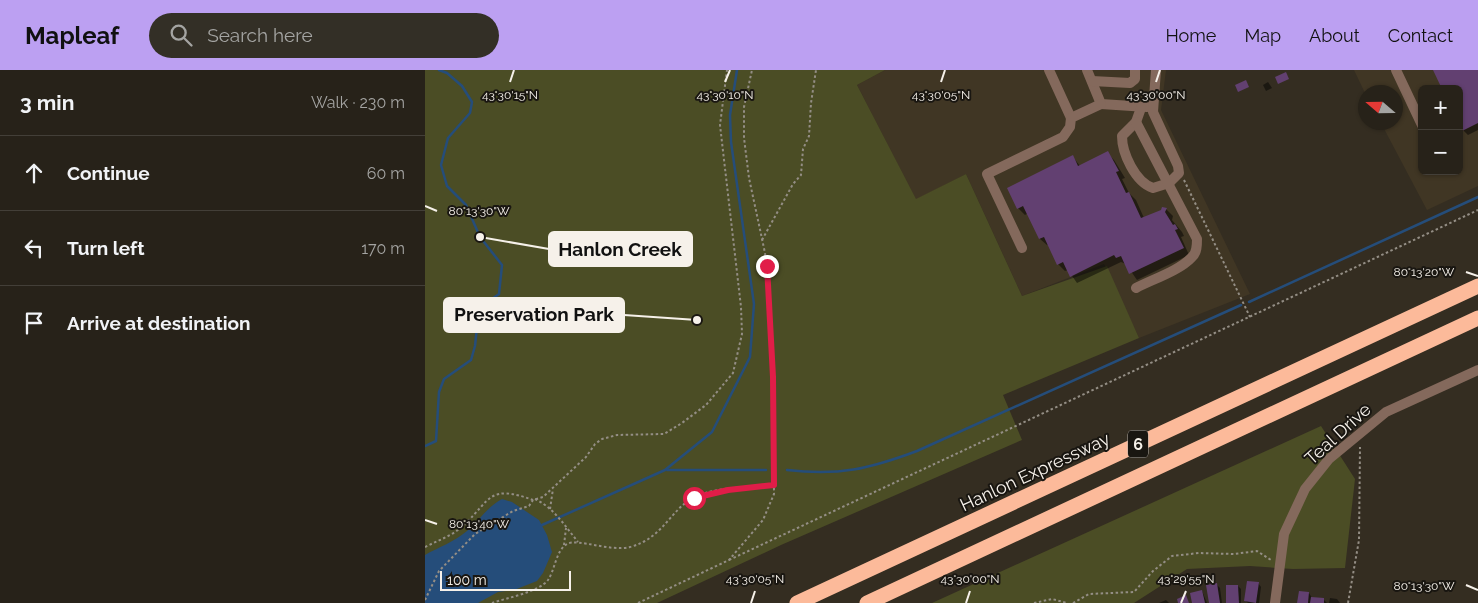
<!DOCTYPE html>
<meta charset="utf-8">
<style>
body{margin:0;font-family:Raleway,sans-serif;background:#332f26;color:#f1f3f6}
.controls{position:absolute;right:15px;top:15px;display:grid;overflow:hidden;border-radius:8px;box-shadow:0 1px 4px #0004}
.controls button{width:45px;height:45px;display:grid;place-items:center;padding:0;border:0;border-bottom:1px solid #433f38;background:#272219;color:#f1f3f6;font:25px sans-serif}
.compass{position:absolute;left:933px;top:15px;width:45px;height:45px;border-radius:50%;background:#272219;box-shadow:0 1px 4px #0004;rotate:290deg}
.scale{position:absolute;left:15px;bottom:12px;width:131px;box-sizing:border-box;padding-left:5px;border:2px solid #f6f1ea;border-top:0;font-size:14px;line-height:18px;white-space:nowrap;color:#f6f1ea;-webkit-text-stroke:4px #191611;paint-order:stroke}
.stop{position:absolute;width:15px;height:15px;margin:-11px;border:4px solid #e11d48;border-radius:50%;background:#fff}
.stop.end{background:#e11d48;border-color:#fff;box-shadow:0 1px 5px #0008}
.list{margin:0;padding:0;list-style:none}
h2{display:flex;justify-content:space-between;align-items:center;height:65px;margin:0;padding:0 20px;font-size:21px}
h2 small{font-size:16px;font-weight:400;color:#a4a4a2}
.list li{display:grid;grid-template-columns:32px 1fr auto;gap:15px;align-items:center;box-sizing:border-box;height:75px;padding:0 20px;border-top:1px solid #433f38}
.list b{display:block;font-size:19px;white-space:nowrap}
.list em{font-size:16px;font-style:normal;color:#a4a4a2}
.icon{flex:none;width:28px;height:28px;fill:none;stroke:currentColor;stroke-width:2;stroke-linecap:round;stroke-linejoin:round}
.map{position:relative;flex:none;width:1053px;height:533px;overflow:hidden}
header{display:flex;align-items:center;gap:30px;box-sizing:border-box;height:70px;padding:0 25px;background:#bca0f2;color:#111}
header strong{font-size:24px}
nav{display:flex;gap:28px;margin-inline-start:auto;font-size:18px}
.search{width:350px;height:45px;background:#332f26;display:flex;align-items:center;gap:12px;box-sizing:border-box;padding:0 18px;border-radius:28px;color:#a4a4a2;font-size:19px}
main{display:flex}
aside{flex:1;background:#272219}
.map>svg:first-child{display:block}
.built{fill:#403624;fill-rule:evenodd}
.green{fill:#4b4d25}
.water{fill:#254d7a}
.shadow{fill:#0007}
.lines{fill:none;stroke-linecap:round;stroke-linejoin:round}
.stream{stroke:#254d7a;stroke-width:2.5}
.building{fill:#624071}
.path{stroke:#948e85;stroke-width:2;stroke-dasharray:2.5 2.5;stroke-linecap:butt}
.minor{stroke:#84695c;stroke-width:10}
.highway{stroke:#fcba9a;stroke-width:15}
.route{stroke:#e11d48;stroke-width:6}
.ticks{fill:none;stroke:#f6f1ea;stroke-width:2}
.labels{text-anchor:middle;stroke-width:4;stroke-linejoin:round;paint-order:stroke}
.shield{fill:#191611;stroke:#b4afa9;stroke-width:1}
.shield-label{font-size:16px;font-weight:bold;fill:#f6f1ea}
.street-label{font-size:18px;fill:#f6f1ea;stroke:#191611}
.ticks-label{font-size:12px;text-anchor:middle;fill:#f6f1ea;stroke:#191611;stroke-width:4;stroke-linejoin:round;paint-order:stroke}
.leader{fill:none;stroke:#f6f1ea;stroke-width:2}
.callout-dot{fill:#f6f1ea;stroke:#191611;stroke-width:2}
.callout{fill:#f6f1ea;stroke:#f6f1ea;stroke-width:2}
.callout-label{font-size:19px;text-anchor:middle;font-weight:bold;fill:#111}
</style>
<header>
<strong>Mapleaf</strong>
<div class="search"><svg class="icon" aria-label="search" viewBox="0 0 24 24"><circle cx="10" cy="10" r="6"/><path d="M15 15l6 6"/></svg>Search here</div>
<nav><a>Home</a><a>Map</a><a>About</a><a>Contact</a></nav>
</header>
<main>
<aside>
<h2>3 min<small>Walk · 230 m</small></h2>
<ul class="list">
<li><svg class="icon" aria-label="ahead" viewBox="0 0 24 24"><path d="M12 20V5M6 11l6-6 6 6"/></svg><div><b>Continue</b></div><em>60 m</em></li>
<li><svg class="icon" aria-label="left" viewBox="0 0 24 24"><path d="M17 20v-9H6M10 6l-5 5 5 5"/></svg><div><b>Turn left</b></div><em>170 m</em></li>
<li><svg class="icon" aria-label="arrive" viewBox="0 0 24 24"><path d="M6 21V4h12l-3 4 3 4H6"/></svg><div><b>Arrive at destination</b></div></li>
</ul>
</aside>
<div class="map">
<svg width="1053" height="533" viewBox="0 0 1053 533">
<rect width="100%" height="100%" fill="#342d21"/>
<g class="built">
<path d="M460 0H741L736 40 825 224 714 268 679 194 597 226 541 104 491 130 432 15Z"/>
<path d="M929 0H1053V116L1002 140 956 53 971 52V22L940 23ZM997 19H1034V101H997Z"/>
</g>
<g class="green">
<path d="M0 0H460L432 15 491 129 541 104 597 226 682 196 714 268 578 325 597 370 356 475 232 533H0Z"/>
<path d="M896 356 930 409 920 498 868 499 825 496 762 499 709 533H507Z"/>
</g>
<path class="water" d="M77 429 87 432 114 450 122 465 127 482 118 503 112 511 89 520 73 522 53 533H0V485C14 477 29 472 42 461 55 450 61 438 77 429Z"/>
<g class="shadow">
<path d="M1009 0H1053V60L1043 65 1038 60 1034 19Z"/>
<path d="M843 12 847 18 841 21 838 15Z"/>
<path d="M682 83 689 90 700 108 697 109 704 123 711 130 719 148 741 139 748 146 747 150 757 162 759 166 756 167 764 185 712 210 701 194 696 192 652 213 643 200 640 201 633 194 624 174 622 175 615 169 603 143 600 145 593 138 647 86 655 96Z"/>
<path d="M833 513 836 517 834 533H823L821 531Z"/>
<path d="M792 515 795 518 797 533H786Z"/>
<path d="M813 516 816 519V533H803Z"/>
<path d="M777 521 782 533H768Z"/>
<path d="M884 523 887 528 899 530 902 533H874Z"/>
<path d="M905 528 912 529 915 533H904Z"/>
<path d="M741 530 744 533H734Z"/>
</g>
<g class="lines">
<g class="stream">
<path d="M824 232 1053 127"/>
<path d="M0 376 11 371 14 322 19 309 46 290 50 276 54 238 74 224 77 195 55 167 41 135 22 116 16 95 23 68 45 43 47 32 37 16 22 3 14 0"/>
<path d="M242 400H341"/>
<path d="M362 400C414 406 444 399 492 381L816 235"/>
<path d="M117 455 240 400 287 362 321 295 325 287 329 234 306 72 305 45 312 0"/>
</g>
</g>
<g class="building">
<path d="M1008 0H1053V53L1037 61 1034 56V19H1017Z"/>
<path d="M861 2 864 9 853 14 850 7Z"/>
<path d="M821 10 824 17 813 22 810 15Z"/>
<path d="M683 81 694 101 691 102 701 123 704 122 716 148 736 140 737 137 742 138 740 142 748 155 750 154 753 159 750 160 759 178 704 204 696 186 691 188 689 185 645 207 638 192 632 195 619 167 614 169 598 136 592 139 582 118 648 85 653 96Z"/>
<path d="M822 511 834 512 831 533 819 531Z"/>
<path d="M792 513 795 533H784L781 515Z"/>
<path d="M801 515H813L814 533H801Z"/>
<path d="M777 520 780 533H767L765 523Z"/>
<path d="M874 521 884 522 883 533H872Z"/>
<path d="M761 525 764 533H753L752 529Z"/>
<path d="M886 527 899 528V533H885Z"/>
</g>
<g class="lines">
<g class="path">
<path d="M759 110 825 247"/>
<path d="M337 170 368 114 376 105 378 79 384 66 386 33 391 0"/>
<path d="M110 429C129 438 140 456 153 472"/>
<path d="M125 439 128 419"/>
<path d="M139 475 141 458"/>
<path d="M0 477C14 470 29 465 40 454 66 429 64 414 108 430"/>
<path d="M304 490 1053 140"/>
<path d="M0 530 14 501 50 464 88 441 104 436 108 430 118 427 161 387 170 374 177 369 192 365 239 364 257 353 281 335 308 303 317 264 316 237 295 55 302 0"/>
<path d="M67 533C81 528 114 522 123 510 130 500 131 480 142 474 152 468 185 482 205 477 239 468 245 439 270 427 293 416 324 418 349 415"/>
<path d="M213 533 304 490 338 450 349 424 348 307 343 211 340 183 324 108 319 68V37L327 0"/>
<path d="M609 533 627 529 642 533"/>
<path d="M648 533 664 524 709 522 728 501 747 486 774 483 809 484 832 481 846 490"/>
<path d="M923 533 934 470 935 377"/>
</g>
<g class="minor">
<path d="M624 0 646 48"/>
<path d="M662 0 676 34 722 37"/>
<path d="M971 0 997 55"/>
<path d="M667 11 705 13 710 9V0"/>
<path d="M716 38 711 52 697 66C697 83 710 112 728 118L744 113 754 103 753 96 728 42 731 0"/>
<path d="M597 178 562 104 638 67 645 57 646 48 676 34"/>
<path d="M711 218C728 209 754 201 767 187 772 183 772 175 772 169L711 52"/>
<path d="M850 533 859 464 880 419 904 389 961 342 1053 300"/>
</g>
<g class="highway">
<path d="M372 533 1053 216"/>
<path d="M442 533 1053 248"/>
</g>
</g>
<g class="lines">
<path class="route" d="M269 428 303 420 349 415 348 307 342 196"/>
</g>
<path class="ticks" d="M85 12 89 0M300 12 305 0M516 12 520 0M731 12 735 0M0 136 12 141M1041 202 1053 206M0 450 12 454M1041 515 1053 520M326 533 330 521M541 533 545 521M756 533 761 521"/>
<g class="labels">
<rect class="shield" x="703" y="360.5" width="20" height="27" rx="4"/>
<g class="shield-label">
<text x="713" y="380">6</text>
</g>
<g class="street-label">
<text transform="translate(913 364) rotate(-42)" y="6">Teal Drive</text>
<text transform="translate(610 402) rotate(-25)" y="6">Hanlon Expressway</text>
</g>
</g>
<g class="ticks-label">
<text x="85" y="29">43°30'15"N</text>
<text x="300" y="29">43°30'10"N</text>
<text x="516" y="29">43°30'05"N</text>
<text x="731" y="29">43°30'00"N</text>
<text x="54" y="145">80°13'30"W</text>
<text x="999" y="206">80°13'20"W</text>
<text x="54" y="458">80°13'40"W</text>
<text x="330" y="513">43°30'05"N</text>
<text x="545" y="513">43°30'00"N</text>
<text x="761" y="513">43°29'55"N</text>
<text x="999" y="520">80°13'30"W</text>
</g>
<path class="leader" d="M55 167L124 179M272 250L199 245"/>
<g class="callout-dot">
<circle cx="55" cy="167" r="5"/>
<circle cx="272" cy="250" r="5"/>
</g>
<g class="callout">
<rect x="124" y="162" width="143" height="34" rx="5"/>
<rect x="19" y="228" width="180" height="34" rx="5"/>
</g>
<g class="callout-label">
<text x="195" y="186">Hanlon Creek</text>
<text x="109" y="251">Preservation Park</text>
</g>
</svg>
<div class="controls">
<button>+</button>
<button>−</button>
</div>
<svg class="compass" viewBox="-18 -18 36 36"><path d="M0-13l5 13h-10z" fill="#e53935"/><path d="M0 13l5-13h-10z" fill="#a4a4a2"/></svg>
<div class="scale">100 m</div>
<div class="stop" style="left:269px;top:428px"></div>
<div class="stop end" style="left:342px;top:196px"></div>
</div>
</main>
